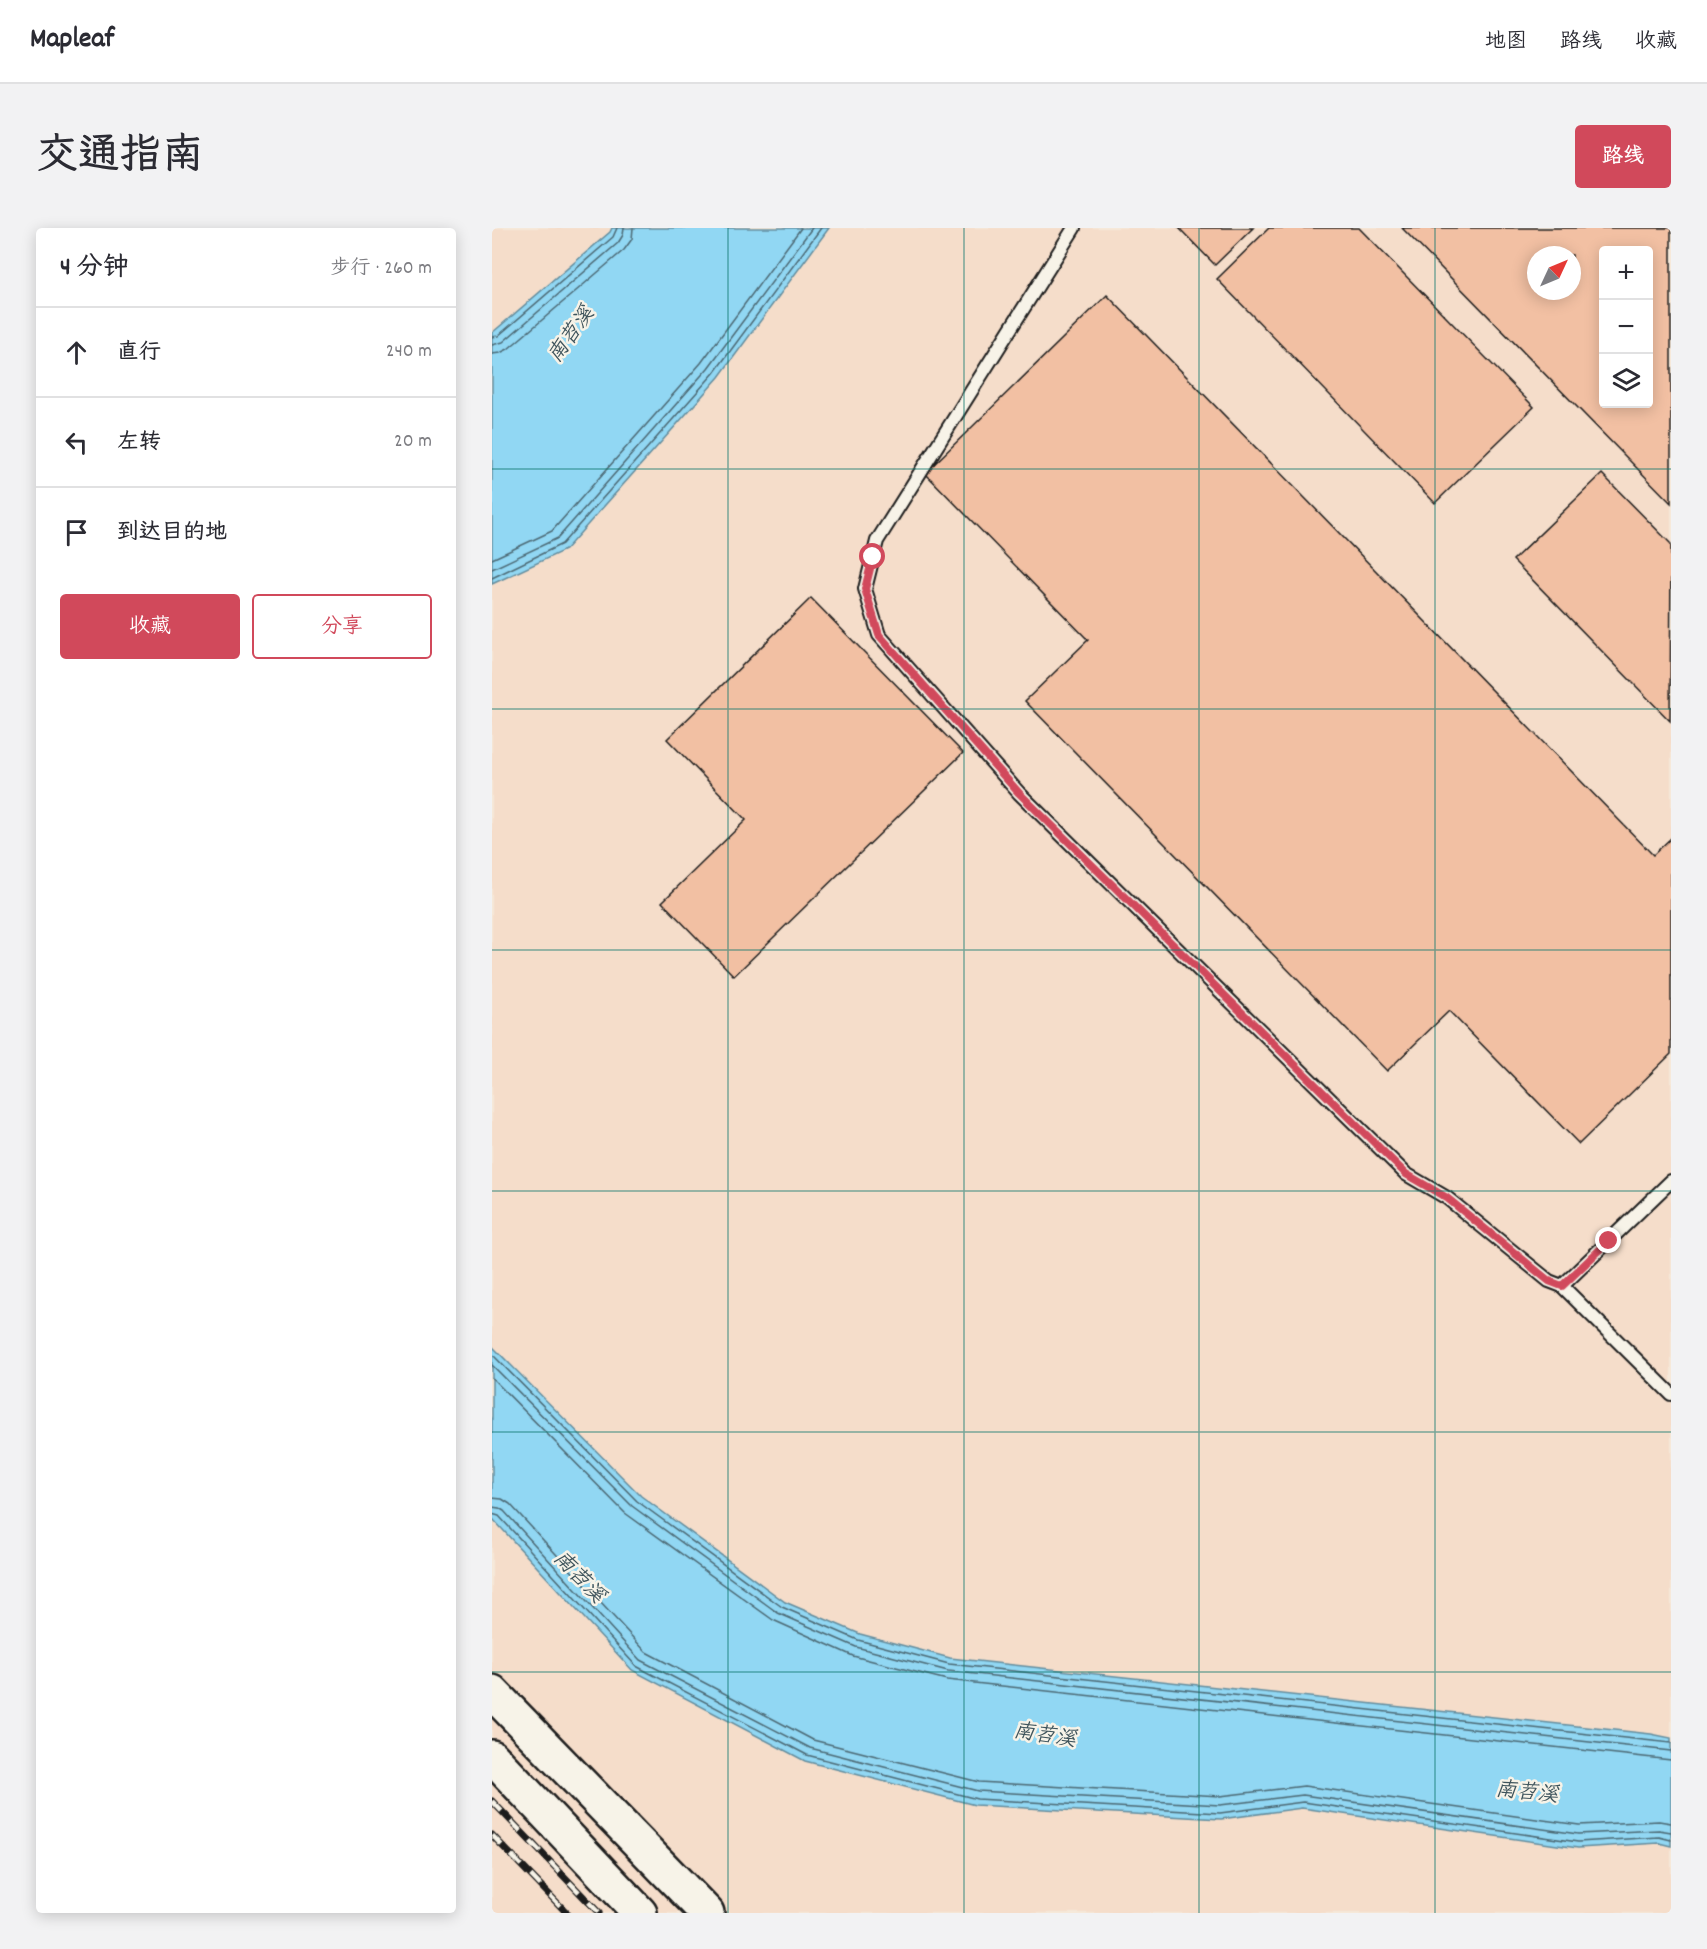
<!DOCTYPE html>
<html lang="zh">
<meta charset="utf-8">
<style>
body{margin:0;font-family:Dekko,"LXGW WenKai TC",sans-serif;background:#f2f2f3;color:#2b2b33}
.controls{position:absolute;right:18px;top:18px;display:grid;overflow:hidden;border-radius:6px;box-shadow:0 3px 15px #0003}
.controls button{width:54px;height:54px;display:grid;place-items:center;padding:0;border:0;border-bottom:2px solid #e1e1e2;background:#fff;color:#2b2b33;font:30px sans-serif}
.compass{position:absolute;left:1035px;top:18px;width:54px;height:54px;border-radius:50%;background:#fff;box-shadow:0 3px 15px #0003;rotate:46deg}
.stop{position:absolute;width:18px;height:18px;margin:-14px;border:4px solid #d1495b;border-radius:50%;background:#fff}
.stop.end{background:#d1495b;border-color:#fff;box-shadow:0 2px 6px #0008}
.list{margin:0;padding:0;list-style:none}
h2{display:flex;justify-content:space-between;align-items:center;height:78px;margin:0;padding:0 24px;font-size:26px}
h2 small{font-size:20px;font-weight:400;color:#7c7c81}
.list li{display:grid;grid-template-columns:39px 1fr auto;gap:18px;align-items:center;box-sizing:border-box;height:90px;padding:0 24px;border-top:2px solid #e1e1e2}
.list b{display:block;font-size:22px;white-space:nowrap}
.list em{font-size:20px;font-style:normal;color:#7c7c81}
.actions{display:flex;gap:12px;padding:18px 24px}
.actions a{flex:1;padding:14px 0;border:2px solid #d1495b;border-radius:6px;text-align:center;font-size:21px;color:#d1495b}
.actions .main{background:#d1495b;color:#fff}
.icon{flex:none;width:33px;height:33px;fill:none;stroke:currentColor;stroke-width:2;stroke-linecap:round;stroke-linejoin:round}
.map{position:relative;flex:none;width:1179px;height:1685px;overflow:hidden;border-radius:6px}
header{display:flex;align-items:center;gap:36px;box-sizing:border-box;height:84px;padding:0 30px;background:#fff;border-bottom:2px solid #e1e1e2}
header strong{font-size:28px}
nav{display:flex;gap:33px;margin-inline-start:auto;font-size:21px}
.intro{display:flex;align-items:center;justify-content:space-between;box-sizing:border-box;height:144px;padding:0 36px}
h1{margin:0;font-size:42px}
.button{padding:15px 27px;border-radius:6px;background:#d1495b;color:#fff;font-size:21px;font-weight:700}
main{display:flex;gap:36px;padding:0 36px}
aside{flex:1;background:#fff;border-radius:6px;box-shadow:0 3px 15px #0003}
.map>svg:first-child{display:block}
.built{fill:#f5ddca;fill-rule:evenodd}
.water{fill:#91d7f3;stroke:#628c9d;stroke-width:1.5}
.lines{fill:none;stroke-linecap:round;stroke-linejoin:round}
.shore{stroke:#4b6772;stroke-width:1.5}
.building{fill:#f2c0a3;stroke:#1c1c1c;stroke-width:1.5;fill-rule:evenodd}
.service-casing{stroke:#1c1c1c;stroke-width:16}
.primary-casing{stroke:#1c1c1c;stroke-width:38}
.trunk-casing{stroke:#1c1c1c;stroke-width:38}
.service{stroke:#f7f3e8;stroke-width:12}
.primary{stroke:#f7f3e8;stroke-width:33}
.trunk{stroke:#f7f3e8;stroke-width:33}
.rail-casing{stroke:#1c1c1c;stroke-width:7}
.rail{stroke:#f7f3e8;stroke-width:4.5;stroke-dasharray:14;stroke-linecap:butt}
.route{stroke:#d1495b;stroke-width:8}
.grid{fill:none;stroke:#0f766e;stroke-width:1.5;stroke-opacity:0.55}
.labels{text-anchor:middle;stroke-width:5;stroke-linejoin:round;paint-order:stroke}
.water-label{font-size:21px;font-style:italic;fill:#3f545c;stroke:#f7f3e8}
</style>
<header>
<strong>Mapleaf</strong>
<nav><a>地图</a><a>路线</a><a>收藏</a></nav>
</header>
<div class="intro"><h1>交通指南</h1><a class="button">路线</a></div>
<main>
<aside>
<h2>4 分钟<small>步行 · 260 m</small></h2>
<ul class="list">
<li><svg class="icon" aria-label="ahead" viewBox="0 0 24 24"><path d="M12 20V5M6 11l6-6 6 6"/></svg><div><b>直行</b></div><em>240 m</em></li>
<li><svg class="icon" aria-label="left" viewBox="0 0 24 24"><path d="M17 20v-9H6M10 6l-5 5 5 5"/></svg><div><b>左转</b></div><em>20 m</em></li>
<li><svg class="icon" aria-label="arrive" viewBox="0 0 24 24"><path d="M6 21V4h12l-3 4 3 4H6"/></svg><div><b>到达目的地</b></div></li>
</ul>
<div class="actions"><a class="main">收藏</a><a>分享</a></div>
</aside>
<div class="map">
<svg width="1179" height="1685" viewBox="0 0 1179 1685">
<rect width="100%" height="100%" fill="#f6e9da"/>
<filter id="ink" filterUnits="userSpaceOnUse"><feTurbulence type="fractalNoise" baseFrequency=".0167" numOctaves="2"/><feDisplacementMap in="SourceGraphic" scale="12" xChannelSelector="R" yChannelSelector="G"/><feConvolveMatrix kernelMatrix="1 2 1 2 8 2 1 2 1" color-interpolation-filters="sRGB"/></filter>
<g filter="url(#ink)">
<path class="built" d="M0 0H1179V1685H0ZM1112 22H1156V176H1112ZM1044 27H1080V63H1044Z"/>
<g class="water">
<path d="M120 0H337L227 149 73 322 0 356V105L118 4Z"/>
<path d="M0 1118 149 1268 293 1374 368 1406 458 1430 1159 1506 1179 1510V1618L1167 1615 1086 1620 810 1580 729 1591 483 1577 313 1533 140 1442 0 1290Z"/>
</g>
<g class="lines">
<g class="shore">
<path d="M0 109 6 108 121 9 125 0"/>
<path d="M0 117 11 114 126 15 131 7 132 0"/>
<path d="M0 126 8 125 16 121 132 22 140 11 141 0"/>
<path d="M0 331 60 303 209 135 309 0"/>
<path d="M0 341 66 310 216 140 320 0"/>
<path d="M0 350 70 316 222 145 329 0"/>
<path d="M0 1126 145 1273 290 1379 366 1412 457 1436 1179 1515"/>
<path d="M0 1137 140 1278 286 1385 364 1419 456 1443 1179 1523"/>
<path d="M0 1150 133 1285 281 1392 361 1428 455 1452 1179 1532"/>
<path d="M0 1270 10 1271 18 1276 154 1424 321 1512 487 1554 728 1568 812 1558 1087 1597 1167 1593 1179 1595"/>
<path d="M0 1279 7 1280 12 1283 148 1432 318 1520 486 1563 728 1577 811 1567 1086 1606 1167 1602 1179 1604"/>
<path d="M0 1286 7 1288 144 1438 315 1527 485 1571 728 1585 811 1574 1086 1614 1167 1609 1179 1612"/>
</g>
</g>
<g class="building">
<path d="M687 0H761L723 37Z"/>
<path d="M777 0H867L1042 179 943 275 725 51Z"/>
<path d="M910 0H1179V275ZM1112 22H1156V176H1112ZM1044 27H1080V63H1044Z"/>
<path d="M615 67 1161 627 1179 610V826L1087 916 957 783 895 843 533 473 596 412 433 245Z"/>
<path d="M1110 246 1179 316 1178 493 1021 332Z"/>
<path d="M319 370 471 525 242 748 170 674 254 592 175 511Z"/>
</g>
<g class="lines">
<g class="service-casing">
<g id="service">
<path d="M582 0 385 313 373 361 387 407 527 565 914 946 955 970 1057 1053 1070 1058 1179 1166"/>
<path d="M1070 1058 1179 953"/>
</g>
</g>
<g class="primary-casing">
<path id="primary" d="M0 1464 215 1685"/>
</g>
<g class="trunk-casing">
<path id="trunk" d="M0 1529 148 1685"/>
</g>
<use href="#service" class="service"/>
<use href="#primary" class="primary"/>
<use href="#trunk" class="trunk"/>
<g class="rail-casing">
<g id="rail">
<path d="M0 1573 107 1685"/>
<path d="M0 1607 75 1685"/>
</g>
</g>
<use href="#rail" class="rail"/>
</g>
</g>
<g class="lines" filter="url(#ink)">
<path class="route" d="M381 329 373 361 387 407 527 565 914 946 955 970 1057 1053 1070 1058 1117 1013"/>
</g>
<path class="grid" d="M236 0V1685M472 0V1685M707 0V1685M943 0V1685M0 241H1179M0 481H1179M0 722H1179M0 963H1179M0 1204H1179M0 1444H1179"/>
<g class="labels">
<g class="water-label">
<text transform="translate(78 106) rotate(-54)" y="7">南苕溪</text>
<text transform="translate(88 1348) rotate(46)" y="7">南苕溪</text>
<text transform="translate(553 1506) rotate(9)" y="7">南苕溪</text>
<text transform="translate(1035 1563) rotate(6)" y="7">南苕溪</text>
</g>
</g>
</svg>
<div class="controls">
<button>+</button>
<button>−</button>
<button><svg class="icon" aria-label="layers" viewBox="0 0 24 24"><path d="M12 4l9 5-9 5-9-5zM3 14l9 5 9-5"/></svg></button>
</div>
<svg class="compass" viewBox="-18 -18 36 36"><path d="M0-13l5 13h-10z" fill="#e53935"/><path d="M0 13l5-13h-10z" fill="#7c7c81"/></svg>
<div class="stop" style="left:381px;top:329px"></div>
<div class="stop end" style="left:1117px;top:1013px"></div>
</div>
</main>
